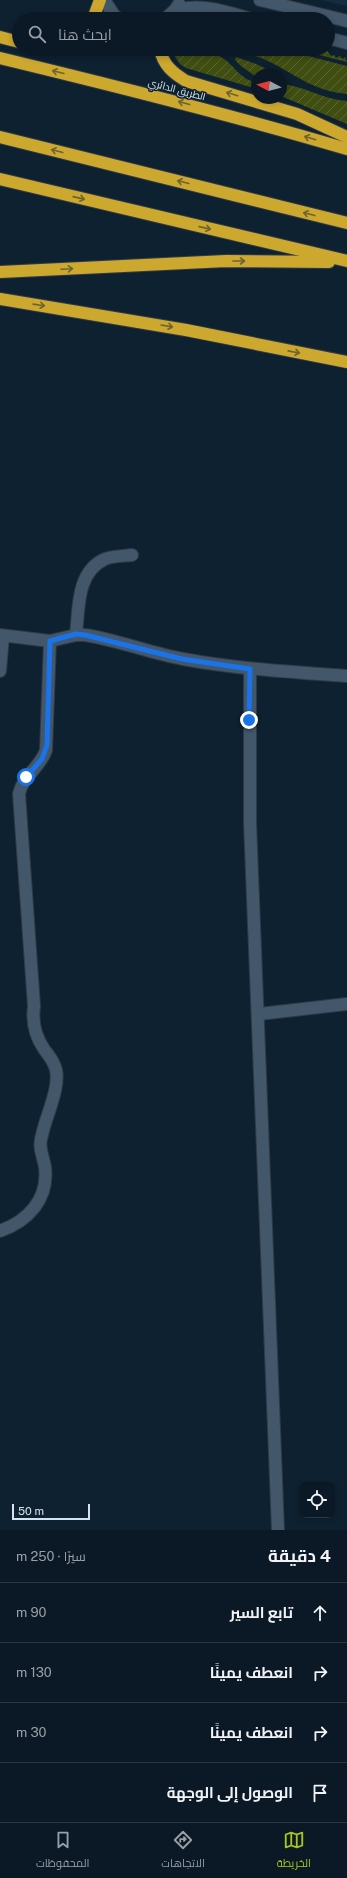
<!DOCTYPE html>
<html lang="ar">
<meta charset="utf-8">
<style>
body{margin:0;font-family:"Public Sans",Cairo,sans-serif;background:#13222d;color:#f1f3f6;direction:rtl}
.controls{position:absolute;right:12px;bottom:12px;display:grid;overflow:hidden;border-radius:8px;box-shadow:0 2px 6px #0003}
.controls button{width:36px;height:36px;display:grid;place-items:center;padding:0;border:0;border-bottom:1px solid #2a3842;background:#0a1925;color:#f1f3f6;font:20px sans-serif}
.compass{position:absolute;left:251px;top:68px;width:36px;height:36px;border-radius:50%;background:#0a1925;box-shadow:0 2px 6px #0003;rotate:277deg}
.scale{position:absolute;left:12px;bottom:10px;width:78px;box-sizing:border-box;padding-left:4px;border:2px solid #d6e2ed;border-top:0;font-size:11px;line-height:14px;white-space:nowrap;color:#d6e2ed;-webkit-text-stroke:3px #0e2131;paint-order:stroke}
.stop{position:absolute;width:12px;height:12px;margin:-9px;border:3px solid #1a73e8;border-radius:50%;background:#fff}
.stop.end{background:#1a73e8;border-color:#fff;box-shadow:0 1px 4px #0008}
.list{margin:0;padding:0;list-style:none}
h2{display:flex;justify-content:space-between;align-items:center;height:52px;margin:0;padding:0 16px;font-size:17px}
h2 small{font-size:13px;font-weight:400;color:#99a0a7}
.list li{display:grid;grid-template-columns:26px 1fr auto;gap:12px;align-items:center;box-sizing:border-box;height:60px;padding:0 16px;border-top:1px solid #2a3842}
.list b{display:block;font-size:15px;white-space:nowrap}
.list em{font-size:13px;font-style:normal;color:#99a0a7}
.icon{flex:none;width:22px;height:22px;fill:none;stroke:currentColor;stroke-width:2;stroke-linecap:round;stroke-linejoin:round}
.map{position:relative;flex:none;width:347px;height:1530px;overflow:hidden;direction:ltr}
.search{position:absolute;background:#0a1925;box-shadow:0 2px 6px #0003;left:12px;right:12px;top:12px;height:44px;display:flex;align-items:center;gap:10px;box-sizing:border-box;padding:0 14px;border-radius:22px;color:#99a0a7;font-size:15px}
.sheet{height:292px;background:#0a1925}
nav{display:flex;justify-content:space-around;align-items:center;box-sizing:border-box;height:56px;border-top:1px solid #2a3842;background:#0a1925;font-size:11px;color:#99a0a7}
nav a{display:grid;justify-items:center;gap:2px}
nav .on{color:#a9c71a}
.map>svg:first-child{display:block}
.built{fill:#132d41}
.garden{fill:url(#garden-furrows)}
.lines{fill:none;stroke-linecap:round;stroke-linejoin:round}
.minor-casing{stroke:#2f3a47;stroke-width:14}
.highway-casing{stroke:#2f3a47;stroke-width:14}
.minor{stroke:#425769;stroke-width:12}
.highway{stroke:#cca82f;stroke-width:12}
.oneway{stroke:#6d6430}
.route{stroke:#1a73e8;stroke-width:5}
.labels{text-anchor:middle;stroke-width:3;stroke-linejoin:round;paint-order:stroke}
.street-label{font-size:10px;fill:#d6e2ed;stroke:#0e2131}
</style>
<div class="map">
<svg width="347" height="1530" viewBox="0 0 347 1530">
<defs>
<pattern id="garden-furrows" width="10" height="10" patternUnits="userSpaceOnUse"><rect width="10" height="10" fill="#404e11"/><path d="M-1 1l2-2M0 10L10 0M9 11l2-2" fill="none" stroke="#5b6734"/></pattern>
</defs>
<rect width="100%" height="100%" fill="#0e2131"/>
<path class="built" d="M321 0H347V6Z"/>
<g class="garden">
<path d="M228 49H281L347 66V94C317 91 301 79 276 65 261 57 245 52 228 49Z"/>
<path d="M295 49H308L309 51 313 49 315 52 317 49H326L331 56 334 55 336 58 340 56 342 59 345 57 347 62Z"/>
<path d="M192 53C201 53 211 52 219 56 234 63 237 78 257 83V89L186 68 180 64 174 55Z"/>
<path d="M236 57 256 64 277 74H257V76H255L241 66 235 60Z"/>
<path d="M281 84C302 85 324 100 347 101V124L281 96Z"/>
</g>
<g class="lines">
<g class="minor-casing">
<g id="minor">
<path d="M104 0 114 15 119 19"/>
<path d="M260 0 347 21"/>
<path d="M175 10C202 3 226 12 252 19"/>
<path d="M165 19 175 10 179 4"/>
<path d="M328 38 347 43"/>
<path d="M0 635 50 641 76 635H85C118 640 150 653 183 659 237 669 292 672 347 676"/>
<path d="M76 635C79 609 76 572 105 559 113 556 123 556 132 555"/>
<path d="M250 669V823L278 1530"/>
<path d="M0 671 3 636"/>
<path d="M259 1014 347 1004"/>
<path d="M0 1231C28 1221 49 1199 45 1167 43 1156 38 1147 42 1135 46 1116 60 1088 56 1070 54 1061 49 1056 44 1049 35 1036 32 1021 34 1006L19 794C23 775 41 767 46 750L50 641"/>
</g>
</g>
<g class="highway-casing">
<g id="highway">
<path d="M93 19 100 0"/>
<path d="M0 37 19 42"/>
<path d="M52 49H61"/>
<path d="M160 49C163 65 173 73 186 81L297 114 347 137"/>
<path d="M0 58C116 86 232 115 347 149"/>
<path d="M0 137 347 223"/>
<path d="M0 179 347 261"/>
<path d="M0 272 226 261 329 262"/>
<path d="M0 299 186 330 347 362"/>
</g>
</g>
<use href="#minor" class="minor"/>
<use href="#highway" class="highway"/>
</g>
<defs><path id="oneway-shaft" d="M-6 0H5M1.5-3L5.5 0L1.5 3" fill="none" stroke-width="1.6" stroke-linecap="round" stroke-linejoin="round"/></defs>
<g class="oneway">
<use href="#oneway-shaft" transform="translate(58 72) rotate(-166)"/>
<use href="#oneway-shaft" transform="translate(232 94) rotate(-163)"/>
<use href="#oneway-shaft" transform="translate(184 103) rotate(-165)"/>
<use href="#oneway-shaft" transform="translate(310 138) rotate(-163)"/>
<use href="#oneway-shaft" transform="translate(57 151) rotate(-166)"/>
<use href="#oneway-shaft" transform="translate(183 182) rotate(-166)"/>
<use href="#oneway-shaft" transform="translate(79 198) rotate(13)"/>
<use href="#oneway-shaft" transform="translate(309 214) rotate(-166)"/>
<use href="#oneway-shaft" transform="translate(205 228) rotate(13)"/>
<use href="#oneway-shaft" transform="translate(239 261)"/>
<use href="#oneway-shaft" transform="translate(67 269) rotate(-3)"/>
<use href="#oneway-shaft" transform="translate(39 305) rotate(8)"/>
<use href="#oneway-shaft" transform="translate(167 326) rotate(10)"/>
<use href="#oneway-shaft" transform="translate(294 352) rotate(11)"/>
</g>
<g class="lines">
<path class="route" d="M26 777 42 759 47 745 50 641 76 634 85 635 182 659 250 669 249 720"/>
</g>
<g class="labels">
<g class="street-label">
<text transform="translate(177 89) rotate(15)" y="4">الطريق الدائري</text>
</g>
</g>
</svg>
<div class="controls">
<button><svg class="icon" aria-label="locate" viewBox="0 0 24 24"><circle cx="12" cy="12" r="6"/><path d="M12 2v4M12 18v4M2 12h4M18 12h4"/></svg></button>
</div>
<svg class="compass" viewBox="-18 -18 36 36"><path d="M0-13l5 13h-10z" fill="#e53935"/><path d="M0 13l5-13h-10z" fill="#99a0a7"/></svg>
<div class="scale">50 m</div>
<div class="stop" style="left:26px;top:777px"></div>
<div class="stop end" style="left:249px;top:720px"></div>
<div class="search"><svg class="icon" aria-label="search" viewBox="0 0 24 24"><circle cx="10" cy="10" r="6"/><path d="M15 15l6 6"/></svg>ابحث هنا</div>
</div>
<section class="sheet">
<h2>4 دقيقة<small>سيرًا · 250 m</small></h2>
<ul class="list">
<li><svg class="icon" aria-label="ahead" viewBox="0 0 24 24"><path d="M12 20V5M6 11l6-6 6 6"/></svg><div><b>تابع السير</b></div><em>90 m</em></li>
<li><svg class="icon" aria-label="right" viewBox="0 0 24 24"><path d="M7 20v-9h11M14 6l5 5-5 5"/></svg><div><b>انعطف يمينًا</b></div><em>130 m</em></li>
<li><svg class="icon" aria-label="right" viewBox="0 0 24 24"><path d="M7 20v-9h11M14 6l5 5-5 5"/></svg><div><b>انعطف يمينًا</b></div><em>30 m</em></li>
<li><svg class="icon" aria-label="arrive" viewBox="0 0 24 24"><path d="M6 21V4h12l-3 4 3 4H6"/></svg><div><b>الوصول إلى الوجهة</b></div></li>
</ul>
</section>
<nav>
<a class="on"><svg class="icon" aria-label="map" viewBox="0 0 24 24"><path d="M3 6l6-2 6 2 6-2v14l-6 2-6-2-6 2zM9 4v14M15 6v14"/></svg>الخريطة</a>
<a><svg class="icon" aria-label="directions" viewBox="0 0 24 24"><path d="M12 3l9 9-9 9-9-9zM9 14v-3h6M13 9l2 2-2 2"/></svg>الاتجاهات</a>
<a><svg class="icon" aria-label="saved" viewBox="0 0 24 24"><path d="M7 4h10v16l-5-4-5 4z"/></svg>المحفوظات</a>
</nav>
